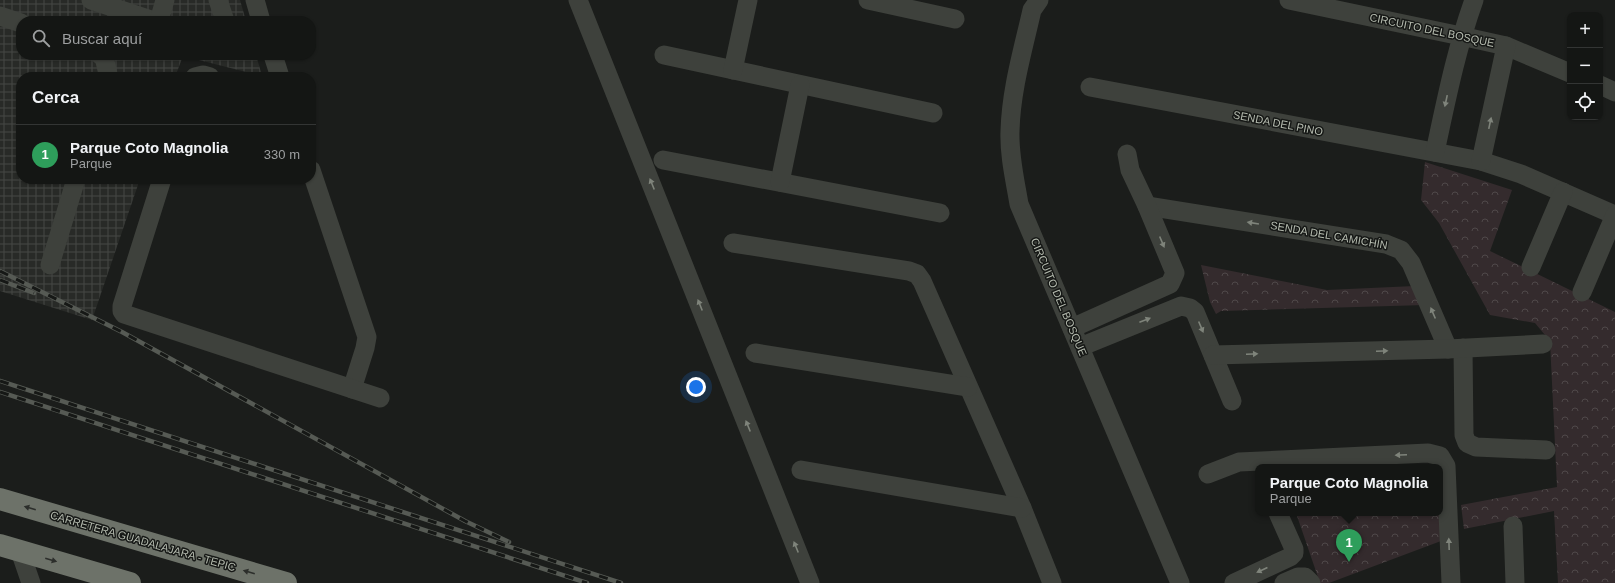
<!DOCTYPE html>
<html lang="es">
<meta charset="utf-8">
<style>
body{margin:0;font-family:Arial,sans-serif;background:#212322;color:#f1f3f6}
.controls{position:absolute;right:12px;top:12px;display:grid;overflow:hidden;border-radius:8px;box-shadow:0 1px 3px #0004}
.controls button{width:36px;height:36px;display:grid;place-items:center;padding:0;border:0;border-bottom:1px solid #333534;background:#141614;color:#f1f3f6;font:20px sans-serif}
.you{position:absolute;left:696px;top:387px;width:14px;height:14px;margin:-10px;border:3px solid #fff;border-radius:50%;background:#1a73e8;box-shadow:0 0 0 6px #1a73e833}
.badge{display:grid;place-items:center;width:26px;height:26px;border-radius:50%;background:#9451df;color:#fff;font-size:13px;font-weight:700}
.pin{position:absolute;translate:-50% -33px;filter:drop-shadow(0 1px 2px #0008)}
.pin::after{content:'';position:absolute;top:21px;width:14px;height:12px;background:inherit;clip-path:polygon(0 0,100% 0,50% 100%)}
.popup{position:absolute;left:1255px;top:464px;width:188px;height:52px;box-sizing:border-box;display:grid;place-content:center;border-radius:8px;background:#141614;filter:drop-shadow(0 1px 3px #0005);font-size:13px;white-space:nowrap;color:#9d9fa0}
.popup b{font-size:15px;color:#f1f3f6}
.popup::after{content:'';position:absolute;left:50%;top:100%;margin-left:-8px;border:8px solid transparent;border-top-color:#141614}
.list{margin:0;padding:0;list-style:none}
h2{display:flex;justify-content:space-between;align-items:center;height:52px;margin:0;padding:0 16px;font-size:17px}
h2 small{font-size:13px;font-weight:400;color:#9d9fa0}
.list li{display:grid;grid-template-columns:26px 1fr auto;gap:12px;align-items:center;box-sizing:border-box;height:60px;padding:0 16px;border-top:1px solid #333534}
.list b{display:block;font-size:15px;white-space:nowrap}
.list p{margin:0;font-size:13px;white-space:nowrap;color:#9d9fa0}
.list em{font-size:13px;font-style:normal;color:#9d9fa0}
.icon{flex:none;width:22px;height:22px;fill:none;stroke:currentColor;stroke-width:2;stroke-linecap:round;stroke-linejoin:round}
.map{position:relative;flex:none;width:1615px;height:583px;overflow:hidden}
.search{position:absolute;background:#141614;box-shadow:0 1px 3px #0004;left:16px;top:16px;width:300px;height:44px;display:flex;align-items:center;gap:10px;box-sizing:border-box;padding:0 14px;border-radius:16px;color:#9d9fa0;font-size:15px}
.panel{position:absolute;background:#141614;box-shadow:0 1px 3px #0004;left:16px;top:72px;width:300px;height:112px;border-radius:16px}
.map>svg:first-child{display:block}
.industrial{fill:url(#industrial-grid)}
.park{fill:url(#park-crowns)}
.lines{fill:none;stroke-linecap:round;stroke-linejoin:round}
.minor{stroke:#3e413c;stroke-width:19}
.highway{stroke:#6d7269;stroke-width:22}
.rail-casing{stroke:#565a54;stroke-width:4.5}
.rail{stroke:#161816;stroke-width:3;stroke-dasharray:9;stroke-linecap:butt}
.oneway{fill:#7f847b}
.oneway2{fill:#2c2e2b}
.labels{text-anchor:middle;stroke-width:3;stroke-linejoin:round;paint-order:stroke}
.street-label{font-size:11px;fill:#b5bbaf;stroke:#161816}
</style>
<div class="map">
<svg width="1615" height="583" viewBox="0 0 1615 583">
<defs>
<pattern id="industrial-grid" width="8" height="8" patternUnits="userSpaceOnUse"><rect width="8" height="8" fill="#282a27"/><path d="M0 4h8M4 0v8" fill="none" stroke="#454744"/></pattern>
<pattern id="park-crowns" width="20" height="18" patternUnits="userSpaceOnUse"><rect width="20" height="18" fill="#342b2d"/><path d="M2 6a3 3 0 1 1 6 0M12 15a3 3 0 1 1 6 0" fill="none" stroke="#4f4849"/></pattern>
</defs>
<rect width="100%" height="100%" fill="#1b1d1b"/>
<path class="industrial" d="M0 0H240L246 21H21V55H256L262 76 183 56 175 77H21V179H140L92 320 0 291Z"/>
<g class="park">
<path d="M1425 162 1512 190 1490 251 1615 312V583H1558L1554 511 1464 529 1461 505 1557 487 1550 341 1535 323 1490 315 1439 223 1421 200Z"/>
<path d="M1201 265 1327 290 1415 286 1425 305 1221 311 1216 314 1210 302Z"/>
<path d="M1296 513H1440L1441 541 1329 583H1320Z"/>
</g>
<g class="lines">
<g class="minor">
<path d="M91 0 154 21"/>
<path d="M218 0 225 21"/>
<path d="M255 0 261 21"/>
<path d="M578 0 810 583"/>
<path d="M868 0 955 19"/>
<path d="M1039 0 1032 10C1023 50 1011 90 1010 131 1009 155 1015 180 1019 204L1180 583"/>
<path d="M1289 0 1461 36 1506 46 1570 73"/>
<path d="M0 16 21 23"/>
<path d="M159 21 165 0"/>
<path d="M100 55 104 57 108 74 107 77"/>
<path d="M273 55 280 77"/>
<path d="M664 55 933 113"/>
<path d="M733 70 748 0"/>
<path d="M195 77 203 75 210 77"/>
<path d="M1600 85 1615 92"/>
<path d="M1090 87 1481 161 1521 174 1615 215"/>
<path d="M1435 152C1446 101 1456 50 1474 0"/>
<path d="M663 160 940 213"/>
<path d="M1481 161 1506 46"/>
<path d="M311 170 367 337 365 348 352 389"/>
<path d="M162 179 122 306V311L124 314 380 398"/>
<path d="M780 182 800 85"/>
<path d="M1147 206 1386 244 1401 250 1411 263 1448 349"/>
<path d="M733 243 909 271 917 274 922 281 1022 508 1052 583"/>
<path d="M50 265 76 179"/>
<path d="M1531 267 1563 192"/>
<path d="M1582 292 1615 215"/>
<path d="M1072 328 1170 284 1175 273 1147 206 1130 170 1127 154"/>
<path d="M1080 347 1181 306 1190 308 1195 312 1232 401"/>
<path d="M1463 348 1464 435 1467 443 1476 447 1546 450"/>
<path d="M755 353 968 387"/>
<path d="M1213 355 1448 349 1543 344"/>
<path d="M801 470 1022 508"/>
<path d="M1208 474 1239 462 1428 453 1440 456 1446 466 1451 583"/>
<path d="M1513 526 1515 583"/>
<path d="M20 551 31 583"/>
<path d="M1234 583 1290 557 1294 553V549L1278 513"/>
<path d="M1284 583 1298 577H1305L1311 583"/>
</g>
<g class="highway">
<path d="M0 499 286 583"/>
<path d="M0 545 130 583"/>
</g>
<g class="rail-casing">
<g id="rail">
<path d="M0 271 122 332 465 521 509 542"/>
<path d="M0 280 34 293"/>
<path d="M0 381 621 583"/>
<path d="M0 392 587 583"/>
</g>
</g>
<use href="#rail" class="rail"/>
</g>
<defs><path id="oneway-solid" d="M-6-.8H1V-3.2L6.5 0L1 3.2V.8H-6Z"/></defs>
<g class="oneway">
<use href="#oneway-solid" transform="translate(1446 101) rotate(102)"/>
<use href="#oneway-solid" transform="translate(1490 123) rotate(-78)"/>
<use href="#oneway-solid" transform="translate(652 184) rotate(-112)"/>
<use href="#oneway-solid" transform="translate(1253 223) rotate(-171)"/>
<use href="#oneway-solid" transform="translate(1162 242) rotate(67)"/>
<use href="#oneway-solid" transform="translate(700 305) rotate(-112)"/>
<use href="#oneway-solid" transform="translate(1433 313) rotate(-113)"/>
<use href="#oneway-solid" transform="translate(1145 320) rotate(-21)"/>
<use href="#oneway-solid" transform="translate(1201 327) rotate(67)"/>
<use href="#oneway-solid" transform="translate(1382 351) rotate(-2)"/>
<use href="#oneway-solid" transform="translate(1252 354) rotate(-2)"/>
<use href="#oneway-solid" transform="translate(748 426) rotate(-112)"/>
<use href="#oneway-solid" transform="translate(1401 455) rotate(177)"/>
<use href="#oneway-solid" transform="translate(1449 544) rotate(-92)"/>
<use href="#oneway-solid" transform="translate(796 547) rotate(-112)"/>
<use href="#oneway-solid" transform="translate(1262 570) rotate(155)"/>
</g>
<g class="oneway2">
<use href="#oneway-solid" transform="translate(30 508) rotate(-164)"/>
<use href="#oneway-solid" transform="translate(51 560) rotate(16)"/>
<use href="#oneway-solid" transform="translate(249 572) rotate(-164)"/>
</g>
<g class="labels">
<g class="street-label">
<text transform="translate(1432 30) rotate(12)" y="4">CIRCUITO DEL BOSQUE</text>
<text transform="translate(1278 123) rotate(11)" y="4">SENDA DEL PINO</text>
<text transform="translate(1329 235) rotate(10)" y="4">SENDA DEL CAMICHÍN</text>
<text transform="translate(1059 297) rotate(67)" y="4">CIRCUITO DEL BOSQUE</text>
<text transform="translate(143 541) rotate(16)" y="4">CARRETERA GUADALAJARA - TEPIC</text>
</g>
</g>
</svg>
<div class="controls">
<button>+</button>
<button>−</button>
<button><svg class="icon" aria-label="locate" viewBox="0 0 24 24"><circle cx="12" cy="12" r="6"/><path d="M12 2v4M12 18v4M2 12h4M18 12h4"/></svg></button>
</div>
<div class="you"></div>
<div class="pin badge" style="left:1349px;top:562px;background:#2e9e5b">1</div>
<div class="popup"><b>Parque Coto Magnolia</b>Parque</div>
<div class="search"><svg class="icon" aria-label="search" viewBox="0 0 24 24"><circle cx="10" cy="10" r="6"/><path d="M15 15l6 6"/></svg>Buscar aquí</div>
<section class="panel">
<h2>Cerca<small></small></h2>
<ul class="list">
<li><span class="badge" style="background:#2e9e5b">1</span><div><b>Parque Coto Magnolia</b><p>Parque</p></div><em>330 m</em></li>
</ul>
</section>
</div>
